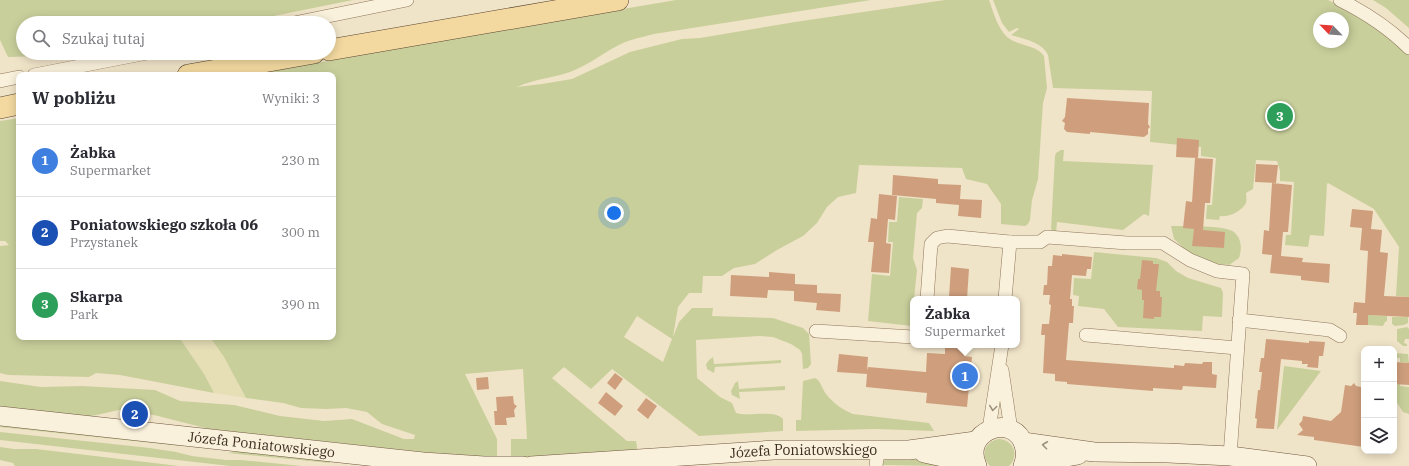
<!DOCTYPE html>
<html lang="pl">
<meta charset="utf-8">
<style>
body{margin:0;font-family:"IBM Plex Serif",serif;background:#f2f2f3;color:#2b2b33}
.controls{position:absolute;right:12px;bottom:12px;display:grid;overflow:hidden;border-radius:8px;box-shadow:0 2px 10px #0003}
.controls button{width:36px;height:36px;display:grid;place-items:center;padding:0;border:0;border-bottom:1px solid #e1e1e2;background:#fff;color:#2b2b33;font:20px sans-serif}
.compass{position:absolute;left:1313px;top:12px;width:36px;height:36px;border-radius:50%;background:#fff;box-shadow:0 2px 10px #0003;rotate:295deg}
.you{position:absolute;left:614px;top:213px;width:14px;height:14px;margin:-10px;border:3px solid #fff;border-radius:50%;background:#1a73e8;box-shadow:0 0 0 6px #1a73e833}
.badge{display:grid;place-items:center;width:26px;height:26px;border-radius:50%;background:#ea580c;color:#fff;font-size:13px;font-weight:700}
.pin{position:absolute;translate:-50% -50%;border:2px solid #fff;box-shadow:0 1px 4px #0006}
.popup{position:absolute;left:910px;top:296px;width:110px;height:52px;box-sizing:border-box;display:grid;place-content:center;border-radius:8px;background:#fff;filter:drop-shadow(0 1px 3px #0005);font-size:13px;white-space:nowrap;color:#7c7c81}
.popup b{font-size:15px;color:#2b2b33}
.popup::after{content:'';position:absolute;left:50%;top:100%;margin-left:-8px;border:8px solid transparent;border-top-color:#fff}
.list{margin:0;padding:0;list-style:none}
h2{display:flex;justify-content:space-between;align-items:center;height:52px;margin:0;padding:0 16px;font-size:17px}
h2 small{font-size:13px;font-weight:400;color:#7c7c81}
.list li{display:grid;grid-template-columns:26px 1fr auto;gap:12px;align-items:center;box-sizing:border-box;height:72px;padding:0 16px;border-top:1px solid #e1e1e2}
.list b{display:block;font-size:15px;white-space:nowrap}
.list p{margin:0;font-size:13px;white-space:nowrap;color:#7c7c81}
.list em{font-size:13px;font-style:normal;color:#7c7c81}
.icon{flex:none;width:22px;height:22px;fill:none;stroke:currentColor;stroke-width:2;stroke-linecap:round;stroke-linejoin:round}
.map{position:relative;flex:none;width:1409px;height:466px;overflow:hidden}
.search{position:absolute;background:#fff;box-shadow:0 2px 10px #0003;left:16px;top:16px;width:320px;height:44px;display:flex;align-items:center;gap:10px;box-sizing:border-box;padding:0 14px;border-radius:22px;color:#7c7c81;font-size:15px}
.panel{position:absolute;background:#fff;box-shadow:0 2px 10px #0003;left:16px;top:72px;width:320px;height:268px;border-radius:8px}
.map>svg:first-child{display:block}
.farmland{fill:#e6deb5}
.green{fill:#c9cf9b;fill-rule:evenodd}
.building{fill:#cf9f7d}
.lines{fill:none;stroke-linecap:round;stroke-linejoin:round}
.street-casing{stroke:#8d765c;stroke-width:14}
.secondary-casing{stroke:#6f573f;stroke-width:20}
.primary-casing{stroke:#5b4430;stroke-width:22}
.street{stroke:#faf1dc;stroke-width:13}
.secondary{stroke:#faf1dc;stroke-width:19}
.primary{stroke:#f3d9a0;stroke-width:21}
.oneway{stroke:#9c907e}
.labels{text-anchor:middle;stroke-width:3;stroke-linejoin:round;paint-order:stroke}
.street-label{font-size:14px;fill:#3d2e20;stroke:#f7eed8}
</style>
<div class="map">
<svg width="1409" height="466" viewBox="0 0 1409 466">
<rect width="100%" height="100%" fill="#f0e4c8"/>
<path class="farmland" d="M179 337H210L224 357 246 398 214 393 204 374Z"/>
<g class="green">
<path d="M0 0H353L239 23H23V53H91L81 55 8 57 0 40Z"/>
<path d="M676 0H871L654 34C643 37 631 39 621 44 604 52 589 65 570 72 553 78 534 79 517 87L542 84 572 79 630 52 682 39 700 38 795 22 945 0H989C994 13 998 31 1010 39 1020 46 1037 45 1044 56L1047 88 1043 103 1038 179 1032 200 1030 220 1028 224 1025 226 1001 224V204L987 184 966 179 962 168 859 165 856 193 838 197 827 207 817 223 803 236 777 250 755 264 734 268 722 276H703L702 293H689L678 307 673 337 679 322 692 308H713L712 316 773 318 803 328 809 334 811 364 808 368 803 369 802 354 800 350 791 344 773 337 760 336 696 340 697 378 720 397 732 403 736 413C749 417 775 409 783 419V431L699 436 612 369 591 389 564 367 552 378 627 441H636L638 453 511 460V439H527L523 369 465 374 497 439V460L209 429 154 415 119 410 87 417 0 408V381L41 387 82 386 155 390 180 401 234 405 280 416 324 421 352 419 404 439H414L415 435 382 424 367 412 346 408 326 409 301 408 283 403 246 398 224 357 210 337H333V75H251L476 34ZM637 316 672 339 663 362 624 337Z"/>
<path d="M993 0H1328L1357 14 1387 35 1409 55V297L1396 296 1399 247 1374 209 1328 183 1327 184 1324 236 1310 235 1308 247 1285 245 1286 235H1291L1294 182 1280 181V171L1277 161 1256 160 1253 189 1246 193C1246 196 1247 200 1246 203 1241 212 1229 217 1220 216L1219 220 1206 219 1207 205H1212L1216 158 1201 156V147L1150 142 1152 91 1053 88 1048 55C1042 42 1024 39 1011 35L1019 29 1017 28 1009 32 1002 23ZM1319 18H1343V42H1319Z"/>
<path d="M1373 0H1409V28L1386 8Z"/>
<path d="M19 118V337H179L204 374 214 393 120 375 96 373 89 377 8 375 0 373V246L9 245 5 241H0V121Z"/>
<path d="M1061 150H1064L1063 161 1153 165 1149 216 1144 214 1123 230 1057 222 1056 234 1051 229 1055 156 1056 153Z"/>
<path d="M899 197 923 199 922 208 917 213 913 258 917 270 914 299H913L912 326 868 321 872 274 890 276 893 242H888L889 222H897Z"/>
<path d="M1171 226C1184 226 1225 225 1234 232 1242 239 1242 249 1239 258L1229 265 1210 263 1189 253 1174 239Z"/>
<path d="M1094 252 1156 258 1167 262 1176 271 1188 278 1221 288 1223 293 1222 317 1203 316 1202 331 1118 327 1104 309 1078 306 1079 296 1073 295 1074 278 1091 279Z"/>
<path d="M1368 315 1387 316V321L1385 322 1383 326 1368 325Z"/>
<path d="M1392 317H1408V323L1404 325 1395 326 1392 324Z"/>
<path d="M1407 327 1409 329V339H1405L1404 343 1407 344V346H1403L1397 341V329Z"/>
<path d="M1394 353 1408 354 1409 363 1400 362V358H1394Z"/>
<path d="M713 357 714 364 781 360V363L715 367 714 373 707 369 706 364 709 360Z"/>
<path d="M1284 366 1321 371 1277 430Z"/>
<path d="M815 378C821 381 822 389 826 394 833 403 843 410 853 414L929 423 934 431 876 429 796 431V420H801L803 381Z"/>
<path d="M738 381 739 389 785 386V390L739 392 740 399 732 395 731 391 735 383Z"/>
<path d="M1394 384H1400V386L1409 387V414L1403 412 1394 398Z"/>
<path d="M0 422 147 437 181 446 0 427Z"/>
<path d="M0 432 150 448 176 452 192 456 226 460H241L302 466H230L0 440Z"/>
<path d="M998 439C1013 439 1020 455 1009 466H990C980 456 984 442 998 439Z"/>
<path d="M0 447 14 449H36L179 466H15L13 463 0 460Z"/>
<path d="M252 450 331 458 330 463 227 453Z"/>
<path d="M887 459 938 460 937 466 881 465 884 461Z"/>
</g>
<g class="building">
<path d="M1067 98 1149 103 1148 124 1150 127 1148 129V134L1144 137 1090 132V134L1067 132 1064 129 1065 123 1062 121 1065 117Z"/>
<path d="M1177 138 1199 140 1198 158 1176 157Z"/>
<path d="M1195 158 1213 159 1210 203H1205L1203 230 1225 232 1224 248 1192 246 1194 229 1183 228 1186 201 1192 202Z"/>
<path d="M1256 164 1278 165 1276 183 1255 182Z"/>
<path d="M893 175 938 179V184L961 185 960 199 982 200 981 218 958 216 959 205 936 203V199L892 195Z"/>
<path d="M1272 183 1292 185 1288 232H1283L1281 256 1303 258 1302 262 1330 264 1329 283 1301 280V276L1270 273 1272 255 1262 254 1264 230 1269 231Z"/>
<path d="M879 194 897 196 895 220 888 219 886 243 891 244 889 273 871 272 874 242H868L871 218 877 219Z"/>
<path d="M1352 209 1373 211 1371 229 1382 230 1380 252 1388 253 1384 296 1409 297V317L1368 315V325H1356L1357 313H1353L1354 302 1365 303 1368 251 1360 250 1362 228 1350 227Z"/>
<path d="M1062 254 1092 257 1091 269H1087L1086 276 1072 275 1070 299H1072V306H1074L1073 323H1069L1066 360 1174 368V365L1184 366 1185 363 1202 364 1203 362H1212V374L1217 375 1216 388 1183 386 1182 390 1153 388V391L1067 384V382L1055 381V374L1043 373 1045 335H1041L1042 324H1049L1051 305 1049 304 1050 295H1043L1044 285H1047L1048 266H1052L1053 255 1062 256Z"/>
<path d="M1142 260 1153 261V264H1159L1156 291H1160V297H1162L1161 317H1154V319L1143 318 1144 300H1142V290L1137 289 1138 279H1140Z"/>
<path d="M951 267 969 269 967 299H956L957 297H949Z"/>
<path d="M769 272 795 274V284L817 285V293L841 294 840 312 816 310 817 303 794 301V290V291L768 290 767 298 730 296 731 275 769 277Z"/>
<path d="M1266 339 1309 343V341L1325 342 1323 356H1319L1318 368 1307 367 1308 364H1302V361L1281 359 1274 429 1256 428 1257 419 1255 418 1258 390H1260L1262 372H1259L1261 358H1264Z"/>
<path d="M945 345H965L964 356 972 357 967 407 926 403 927 393 866 387 867 374 837 372 839 354 868 357 867 370 868 367 926 372 927 353 945 354Z"/>
<path d="M1394 362 1409 363V385L1394 384Z"/>
<path d="M615 373 623 379 615 390 607 383Z"/>
<path d="M488 377 489 389 477 390 476 378Z"/>
<path d="M1354 383 1356 386 1361 387 1363 390 1362 402 1364 403V447L1314 440V437L1297 435 1303 430 1299 424 1302 421 1303 416 1331 421 1341 412 1345 385 1351 386Z"/>
<path d="M606 392 623 406 615 416 598 403Z"/>
<path d="M513 396 514 404 517 406 514 410 515 417 506 418 507 425H495L494 411H497L496 397Z"/>
<path d="M646 398 657 406 648 419 637 410Z"/>
</g>
<g class="lines">
<g class="street-casing">
<g id="street">
<path d="M1340 0C1366 13 1388 27 1409 48"/>
<path d="M294 23 407 0"/>
<path d="M34 75 147 53"/>
<path d="M0 81 19 77"/>
<path d="M927 299 931 244 937 238 947 236 1010 242H1040L1047 237 1127 243H1163L1190 260 1217 271 1243 274 1230 456"/>
<path d="M1005 299 1010 242"/>
<path d="M1239 320 1330 330 1340 336"/>
<path d="M816 331 913 337"/>
<path d="M1086 335 1237 348"/>
<path d="M1002 370 1011 430"/>
<path d="M989 429 1002 345"/>
<path d="M876 466 878 450"/>
</g>
</g>
<g class="secondary-casing">
<g id="secondary">
<path id="s1" d="M0 416 423 462 484 466H523"/>
<path d="M1023 442 1094 452 1168 453 1230 456 1307 466"/>
<path d="M924 453 976 464"/>
<path d="M1024 464 1078 455"/>
<path id="s2" d="M531 466 774 450H909L976 441"/>
<path d="M977 466C961 430 1014 412 1024 445 1026 452 1026 459 1023 466"/>
</g>
</g>
<g class="primary-casing">
<g id="primary">
<path d="M329 50 618 0"/>
<path d="M188 75 314 53"/>
<path d="M0 108 19 104"/>
</g>
</g>
<use href="#street" class="street"/>
<use href="#secondary" class="secondary"/>
<use href="#primary" class="primary"/>
</g>
<defs><path id="oneway-chevron" d="M-2-3.5L2.5 0L-2 3.5" fill="none" stroke-width="1.6" stroke-linecap="round" stroke-linejoin="round"/></defs>
<g class="oneway">
<use href="#oneway-chevron" transform="translate(993 408) rotate(98)"/>
<use href="#oneway-chevron" transform="translate(1045 445) rotate(-173)"/>
</g>
<g class="labels">
<g class="street-label">
<text dy="5" stroke="none"><textPath href="#s1" startOffset="263">Józefa Poniatowskiego</textPath></text>
<text dy="5" stroke="none"><textPath href="#s2" startOffset="273">Józefa Poniatowskiego</textPath></text>
</g>
</g>
</svg>
<div class="controls">
<button>+</button>
<button>−</button>
<button><svg class="icon" aria-label="layers" viewBox="0 0 24 24"><path d="M12 4l9 5-9 5-9-5zM3 14l9 5 9-5"/></svg></button>
</div>
<svg class="compass" viewBox="-18 -18 36 36"><path d="M0-13l5 13h-10z" fill="#e53935"/><path d="M0 13l5-13h-10z" fill="#7c7c81"/></svg>
<div class="you"></div>
<div class="pin badge" style="left:965px;top:376px;background:#3f7fe0">1</div>
<div class="popup"><b>Żabka</b>Supermarket</div>
<div class="pin badge" style="left:135px;top:414px;background:#1a4fb4">2</div>
<div class="pin badge" style="left:1280px;top:116px;background:#2e9e5b">3</div>
<div class="search"><svg class="icon" aria-label="search" viewBox="0 0 24 24"><circle cx="10" cy="10" r="6"/><path d="M15 15l6 6"/></svg>Szukaj tutaj</div>
<section class="panel">
<h2>W pobliżu<small>Wyniki: 3</small></h2>
<ul class="list">
<li><span class="badge" style="background:#3f7fe0">1</span><div><b>Żabka</b><p>Supermarket</p></div><em>230 m</em></li>
<li><span class="badge" style="background:#1a4fb4">2</span><div><b>Poniatowskiego szkoła 06</b><p>Przystanek</p></div><em>300 m</em></li>
<li><span class="badge" style="background:#2e9e5b">3</span><div><b>Skarpa</b><p>Park</p></div><em>390 m</em></li>
</ul>
</section>
</div>
